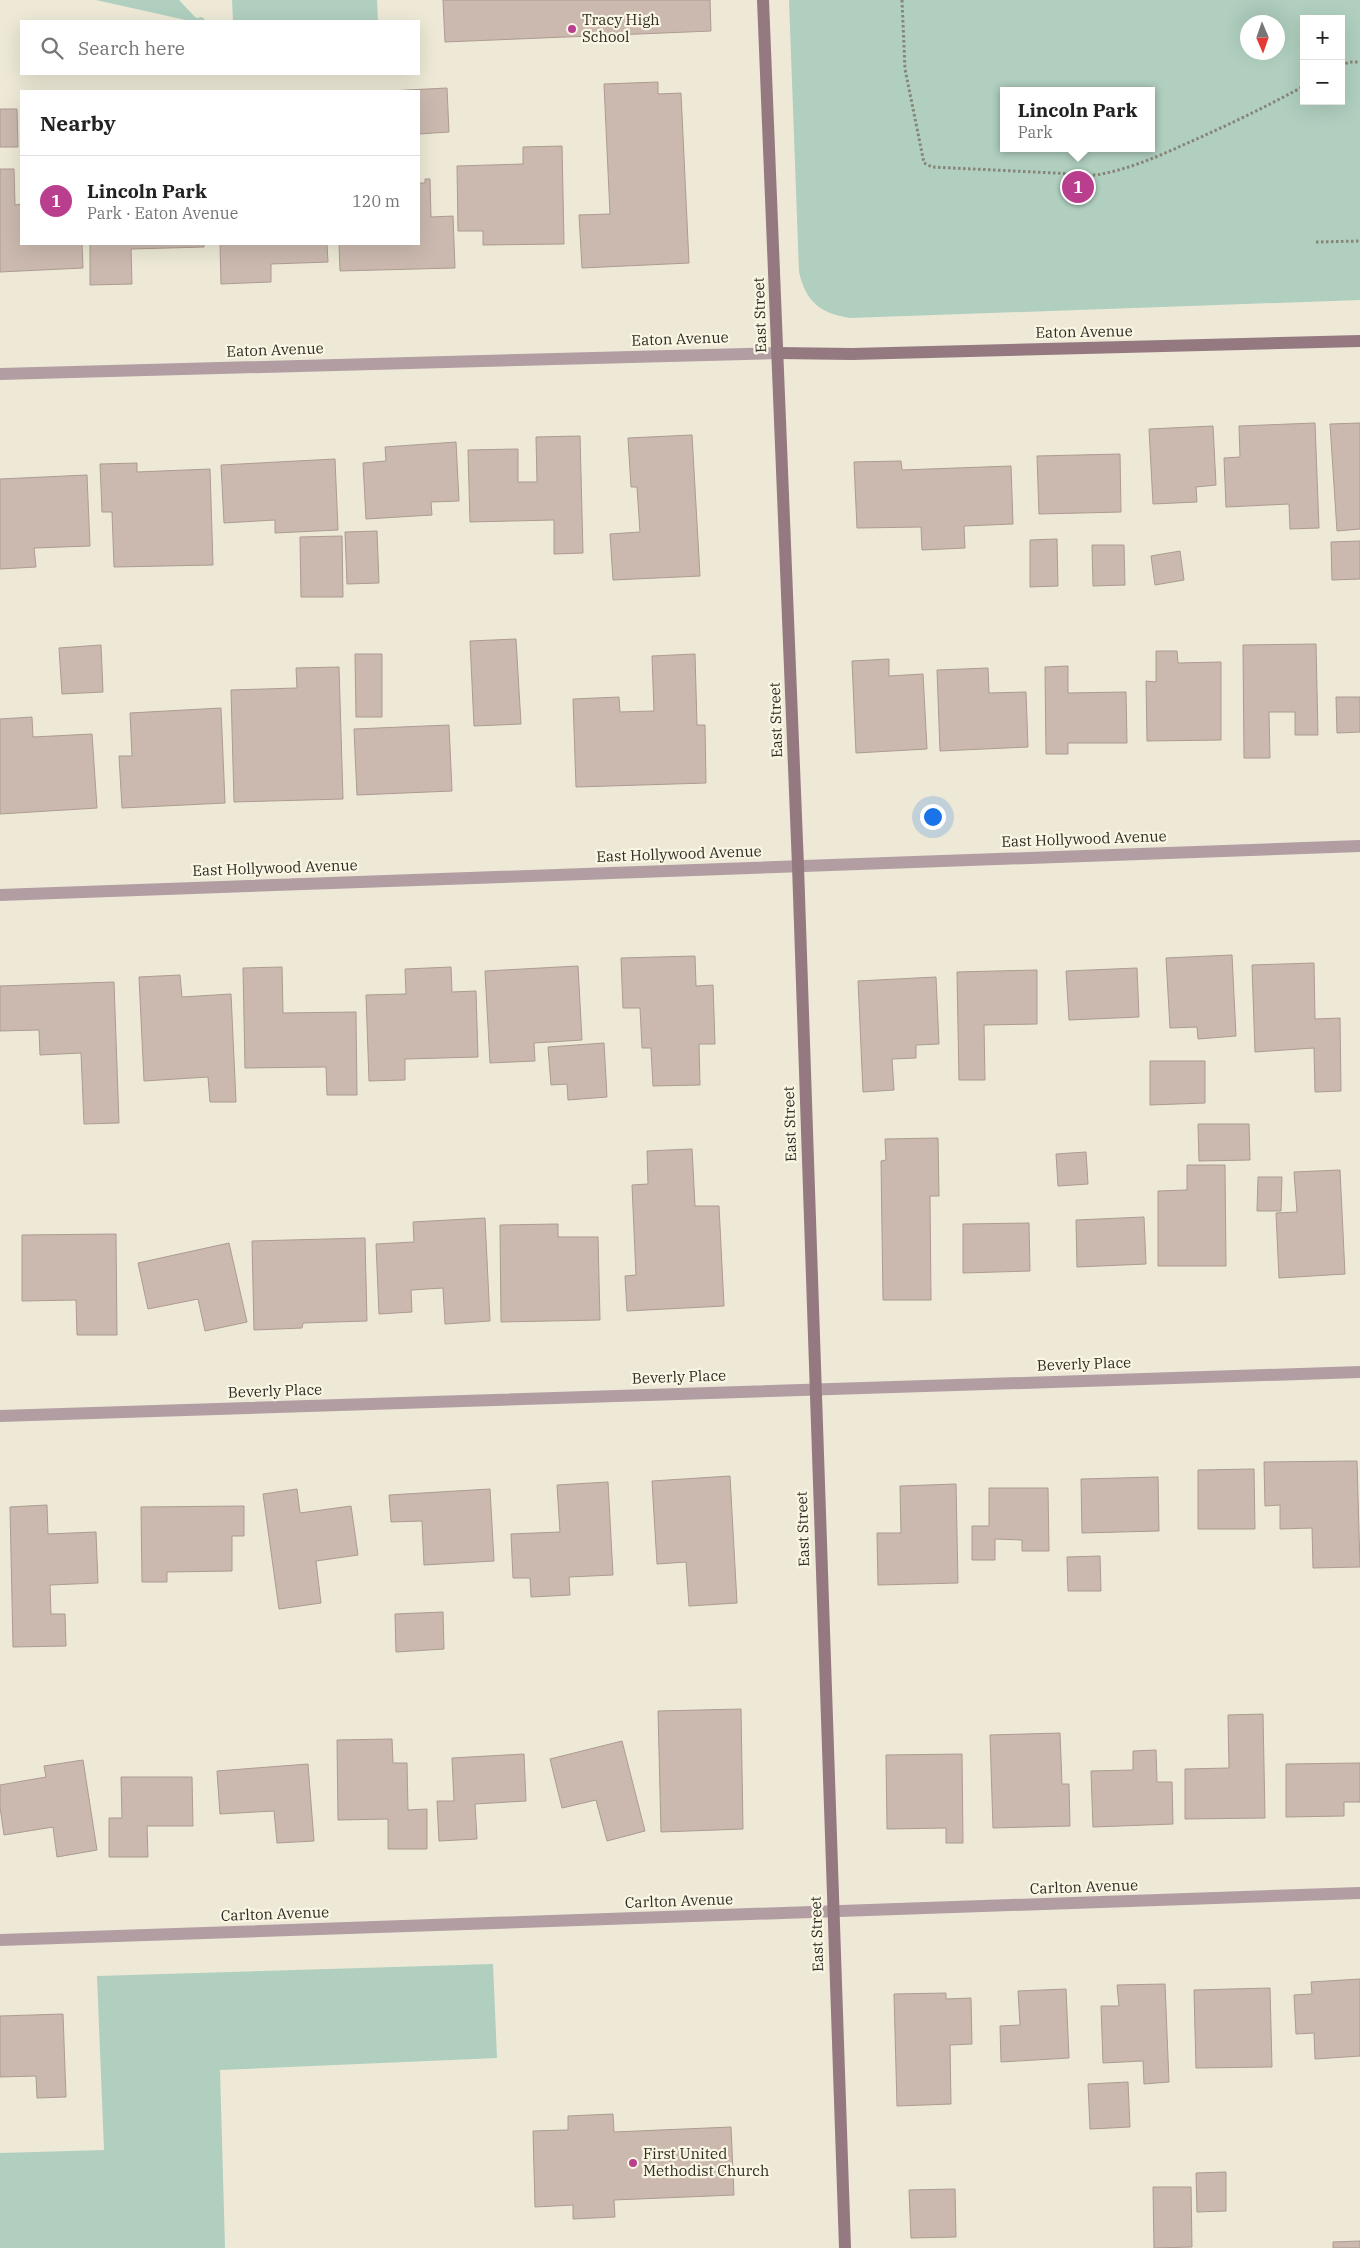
<!DOCTYPE html>
<meta charset="utf-8">
<style>
body{margin:0;font-family:"IBM Plex Serif",serif;background:#f2f2f2;color:#222}
.controls{position:absolute;right:15px;top:15px;display:grid;overflow:hidden;border-radius:0px;box-shadow:0 5px 20px #0002}
.controls button{width:45px;height:45px;display:grid;place-items:center;padding:0;border:0;border-bottom:1px solid #e0e0e0;background:#fff;color:#222;font:25px sans-serif}
.compass{position:absolute;left:1240px;top:15px;width:45px;height:45px;border-radius:50%;background:#fff;box-shadow:0 5px 20px #0002;rotate:178deg}
.you{position:absolute;left:932px;top:816px;width:18px;height:18px;margin:-12px;border:4px solid #fff;border-radius:50%;background:#1a73e8;box-shadow:0 0 0 8px #1a73e833}
.badge{display:grid;place-items:center;width:32px;height:32px;border-radius:50%;background:#ba3e8e;color:#fff;font-size:16px;font-weight:700}
.pin{position:absolute;translate:-50% -50%;border:2px solid #fff;box-shadow:0 1px 5px #0006}
.popup{position:absolute;left:1000px;top:87px;width:155px;height:65px;box-sizing:border-box;display:grid;place-content:center;border-radius:0px;background:#fff;filter:drop-shadow(0 1px 4px #0005);font-size:16px;white-space:nowrap;color:#767676}
.popup b{font-size:19px;color:#222}
.popup::after{content:'';position:absolute;left:50%;top:100%;margin-left:-10px;border:10px solid transparent;border-top-color:#fff}
.list{margin:0;padding:0;list-style:none}
h2{display:flex;justify-content:space-between;align-items:center;height:65px;margin:0;padding:0 20px;font-size:21px}
h2 small{font-size:16px;font-weight:400;color:#767676}
.list li{display:grid;grid-template-columns:32px 1fr auto;gap:15px;align-items:center;box-sizing:border-box;height:90px;padding:0 20px;border-top:1px solid #e0e0e0}
.list b{display:block;font-size:19px;white-space:nowrap}
.list p{margin:0;font-size:16px;white-space:nowrap;color:#767676}
.list em{font-size:16px;font-style:normal;color:#767676}
.icon{flex:none;width:28px;height:28px;fill:none;stroke:currentColor;stroke-width:2;stroke-linecap:round;stroke-linejoin:round}
.map{position:relative;flex:none;width:1360px;height:2248px;overflow:hidden}
.search{position:absolute;background:#fff;box-shadow:0 5px 20px #0002;left:20px;top:20px;width:400px;height:55px;display:flex;align-items:center;gap:12px;box-sizing:border-box;padding:0 18px;border-radius:0px;color:#767676;font-size:19px}
.panel{position:absolute;background:#fff;box-shadow:0 5px 20px #0002;left:20px;top:90px;width:400px;height:155px;border-radius:0px}
.map>svg:first-child{display:block}
.green{fill:#b0cfbf;fill-rule:evenodd}
.building{fill:#cbb9af;stroke:#ac9b91}
.lines{fill:none;stroke-linecap:round;stroke-linejoin:round}
.path{stroke:#888578;stroke-width:3;stroke-dasharray:2.5 2.5;stroke-linecap:butt}
.street{stroke:#b19da2;stroke-width:12}
.secondary{stroke:#957980;stroke-width:12}
.poi-dot{fill:#ba3e8e;stroke:#fbf6e4;stroke-width:2}
.labels{text-anchor:middle;stroke-width:4.5;stroke-linejoin:round;paint-order:stroke}
.poi-label{font-size:15px;fill:#2e2c25;stroke:#fbf6e4;text-anchor:start}
.street-label{font-size:15px;fill:#2e2c25;stroke:#fbf6e4}
</style>
<div class="map">
<svg width="1360" height="2248" viewBox="0 0 1360 2248">
<rect width="100%" height="100%" fill="#ede9d6"/>
<g class="green">
<path d="M96 0H179L196 18 202 17 206 21H190Z"/>
<path d="M232 0H377L378 21H233Z"/>
<path d="M789 0H1360V300L850 318C820 313 806 302 799 272ZM1304 19H1341V101H1304ZM1248 22H1278V52H1248ZM1004 91H1152V148H1004Z"/>
<path d="M493 1964 497 2058 220 2070 225 2248H0V2153L104 2150 97 1976Z"/>
</g>
<g class="building">
<path d="M443 0H710L711 31 445 42Z"/>
<path d="M658 82V94L681 93 689 263 582 268 579 215 610 214 604 84Z"/>
<path d="M447 88 449 132 419 134V91H388Z"/>
<path d="M0 109H17L18 147H0Z"/>
<path d="M562 146 564 244 483 245V231H458L457 166 523 164V147Z"/>
<path d="M0 169H14L15 205 21 204V244H82L83 268 0 272Z"/>
<path d="M425 179H430L431 217 453 216 455 268 340 271 339 244H419V183H425Z"/>
<path d="M90 244H204V247L131 249 132 284 90 285Z"/>
<path d="M220 244H327L328 262 271 264V282L221 284Z"/>
<path d="M1315 423 1319 528 1290 529 1289 504 1226 507 1224 458 1240 457 1239 426Z"/>
<path d="M1360 423V529L1337 531 1330 424Z"/>
<path d="M1213 426 1216 485 1196 487 1197 502 1153 504 1149 429Z"/>
<path d="M692 435 700 576 613 580 610 534 640 532 637 487H631L628 438Z"/>
<path d="M580 436 583 553 554 554V520L470 522 468 450 518 449V482H537L536 437Z"/>
<path d="M456 442 459 501 431 502 432 515 366 519 363 463 386 461 385 447Z"/>
<path d="M1120 454 1121 512 1039 514 1037 456Z"/>
<path d="M335 459 338 530 275 533V520L224 523 221 465Z"/>
<path d="M901 461 902 470 1011 466 1013 524 964 526 965 548 922 550 921 527 857 528 854 462Z"/>
<path d="M137 463V472L210 469 213 565 114 567 112 512H102L100 464Z"/>
<path d="M87 475 90 546 34 548 36 567 0 569V479Z"/>
<path d="M377 531 379 583 347 584 345 532Z"/>
<path d="M342 536 343 597H301L300 537Z"/>
<path d="M1057 539 1058 586 1030 587V540Z"/>
<path d="M1360 541V579L1332 580 1331 542Z"/>
<path d="M1092 545H1124L1125 585 1093 586Z"/>
<path d="M1180 551 1184 580 1155 585 1151 556Z"/>
<path d="M516 639 521 724 474 726 470 641Z"/>
<path d="M1316 644 1318 735H1295V712H1269L1270 758H1244L1243 645Z"/>
<path d="M101 645 103 692 62 694 59 648Z"/>
<path d="M1156 651H1177L1178 663 1221 662V740L1147 741 1146 681 1156 682Z"/>
<path d="M355 654H382V717H356Z"/>
<path d="M695 654 697 725H705L706 783 576 787 573 699 619 697 620 712 654 711 652 656Z"/>
<path d="M889 659V676L923 674 927 749 856 753 852 661Z"/>
<path d="M1068 666V693L1126 692 1127 743H1068V754H1046L1045 667Z"/>
<path d="M339 667 343 799 234 802 231 690 297 688 296 668Z"/>
<path d="M988 668 989 693 1026 692 1028 747 940 751 937 670Z"/>
<path d="M1336 697H1360V732L1337 733Z"/>
<path d="M221 708 225 803 122 808 119 756H132L130 713Z"/>
<path d="M32 717 33 737 92 734 97 808 0 814V719Z"/>
<path d="M449 725 452 791 357 795 354 729Z"/>
<path d="M1232 955 1236 1036 1198 1039 1197 1027 1170 1028 1166 958Z"/>
<path d="M695 956 696 986 713 985 715 1044H699L700 1085 653 1086 651 1048H642L640 1008H623L621 958Z"/>
<path d="M1314 963 1315 1019 1340 1018 1341 1091 1315 1092 1314 1048 1255 1052 1252 965Z"/>
<path d="M578 966 582 1040 534 1043 535 1061 490 1063 485 971Z"/>
<path d="M282 967 283 1013 356 1012 357 1095H327L326 1067 245 1068 243 968Z"/>
<path d="M451 967 452 992 476 991 478 1057 405 1059V1080L369 1081 366 995 406 994 405 969Z"/>
<path d="M1137 968 1139 1017 1069 1020 1066 971Z"/>
<path d="M1037 970V1024L984 1025 985 1080H959L957 972Z"/>
<path d="M180 975 182 997 231 994 236 1102H210L208 1077 144 1081 139 977Z"/>
<path d="M936 977 939 1044 916 1045V1058L892 1059 894 1090 863 1092 858 981Z"/>
<path d="M114 982 119 1123 84 1124 81 1053 40 1055 39 1030 0 1031V986Z"/>
<path d="M604 1043 607 1097 568 1100 567 1084 551 1085 548 1047Z"/>
<path d="M1150 1061H1205V1103L1150 1105Z"/>
<path d="M1198 1124H1249L1250 1160 1199 1161Z"/>
<path d="M938 1138 939 1196H930L931 1300H883L881 1161 886 1160 885 1139Z"/>
<path d="M692 1149 695 1206H719L724 1306 627 1311 625 1276 636 1275 632 1185 648 1184 647 1151Z"/>
<path d="M1086 1152 1088 1184 1058 1186 1056 1154Z"/>
<path d="M1187 1165H1225L1226 1266H1158V1191L1187 1190Z"/>
<path d="M1340 1170 1345 1274 1279 1278 1276 1213 1297 1212 1294 1172Z"/>
<path d="M1258 1177H1282L1281 1211H1257Z"/>
<path d="M1144 1217 1146 1264 1077 1267 1076 1220Z"/>
<path d="M485 1218 490 1321 445 1324 443 1288 411 1290 412 1312 379 1314 376 1244 414 1242 413 1222Z"/>
<path d="M1029 1223 1030 1271 963 1273V1224Z"/>
<path d="M558 1224V1237H598L600 1320 501 1322 500 1225Z"/>
<path d="M116 1234 117 1335H77L76 1300 22 1301V1235Z"/>
<path d="M365 1238 367 1321 303 1323 302 1328 254 1330 252 1241Z"/>
<path d="M229 1243 247 1322 205 1331 198 1299 148 1309 138 1263Z"/>
<path d="M1357 1461 1360 1567 1313 1568 1312 1528 1280 1529V1505L1265 1506 1264 1462Z"/>
<path d="M1254 1469 1255 1529H1198V1470Z"/>
<path d="M730 1476 737 1603 689 1606 686 1562 657 1564 652 1481Z"/>
<path d="M1158 1477 1159 1531 1082 1533 1081 1479Z"/>
<path d="M608 1482 613 1575 569 1577 570 1595 531 1597 530 1578H513L511 1534 560 1532 557 1485Z"/>
<path d="M956 1484 958 1583 878 1585 877 1533H901L900 1486Z"/>
<path d="M989 1488H1048L1049 1551H1022V1540L995 1539V1560H972V1526H989Z"/>
<path d="M297 1489 300 1513 351 1506 358 1555 316 1561 321 1603 279 1609 263 1494Z"/>
<path d="M490 1489 494 1561 424 1565 422 1521 391 1522 389 1495Z"/>
<path d="M47 1505 48 1534 96 1532 98 1583 50 1585 51 1614H65L66 1646 13 1647 10 1507Z"/>
<path d="M244 1506V1536H232V1571L167 1572V1582H142L141 1507Z"/>
<path d="M1100 1556 1101 1591H1068L1067 1557Z"/>
<path d="M443 1612 444 1649 396 1652 395 1614Z"/>
<path d="M741 1709 743 1829 661 1832 658 1711Z"/>
<path d="M1263 1714 1265 1818 1185 1819V1769L1229 1768 1228 1715Z"/>
<path d="M1060 1733 1062 1784H1069L1070 1826 993 1828 990 1735Z"/>
<path d="M392 1739 393 1763H407L408 1810 427 1809V1849H388V1819L338 1820 337 1740Z"/>
<path d="M622 1741 645 1831 607 1841 596 1800 562 1808 550 1759Z"/>
<path d="M1156 1750 1157 1782H1172L1173 1824 1093 1827 1091 1771 1133 1770V1751Z"/>
<path d="M524 1754 526 1801 475 1804 477 1839 439 1841 437 1801H454L452 1758Z"/>
<path d="M962 1754 963 1843H946V1828L887 1829 886 1755Z"/>
<path d="M83 1760 97 1850 57 1857 53 1827 4 1835 0 1807V1785L46 1777 44 1766Z"/>
<path d="M1360 1763V1802H1344V1816L1286 1817V1764Z"/>
<path d="M308 1764 314 1841 277 1843 274 1811 220 1814 217 1771Z"/>
<path d="M121 1777H192L193 1826H147L148 1857H109V1818H122Z"/>
<path d="M1360 1979V2056L1315 2059 1314 2033 1296 2034 1294 1995 1312 1994 1311 1982Z"/>
<path d="M1165 1984 1169 2082 1144 2084 1143 2061 1103 2063 1101 2006H1119L1117 1985Z"/>
<path d="M1270 1988 1272 2067 1196 2068 1194 1990Z"/>
<path d="M1066 1989 1069 2058 1001 2062 1000 2026 1020 2025 1018 1991Z"/>
<path d="M946 1993V1999L971 1998 972 2044 950 2045 951 2104 897 2106 894 1994Z"/>
<path d="M63 2014 66 2097 37 2098 36 2076 0 2077V2016Z"/>
<path d="M1128 2082 1130 2127 1090 2129 1088 2084Z"/>
<path d="M613 2114 614 2132 731 2127 734 2195 614 2200 615 2217 573 2219V2205L535 2207 533 2131 568 2130V2116Z"/>
<path d="M1226 2172V2211L1197 2212 1196 2173Z"/>
<path d="M1153 2187H1191L1192 2247 1154 2248Z"/>
<path d="M955 2189 956 2237 911 2238 909 2190Z"/>
<path d="M1360 2241V2248H1333V2242Z"/>
</g>
<g class="lines">
<g class="path">
<path d="M902 0 905 69 924 163 932 167 1096 175C1126 170 1155 158 1183 145 1224 127 1264 108 1304 86"/>
<path d="M1341 66 1349 62H1360"/>
<path d="M1316 242 1360 241"/>
</g>
<g class="street">
<path d="M0 374 778 353"/>
<path d="M0 895 1360 846"/>
<path d="M0 1416 1360 1372"/>
<path d="M0 1940 1360 1893"/>
</g>
<g class="secondary">
<path d="M763 0 798 866 845 2248"/>
<path d="M778 353 852 354 1360 341"/>
</g>
</g>
<g class="poi-dot">
<circle cx="572" cy="29" r="5"/>
<circle cx="633" cy="2163" r="5"/>
</g>
<g class="labels">
<g class="poi-label">
<text x="582" y="25">Tracy High<tspan x="582" dy="17">School</tspan></text>
<text x="643" y="2159">First United<tspan x="643" dy="17">Methodist Church</tspan></text>
</g>
<g class="street-label">
<text transform="translate(760 315) rotate(-92)" y="5">East Street</text>
<text transform="translate(1084 332) rotate(-1)" y="5">Eaton Avenue</text>
<text transform="translate(680 339) rotate(-2)" y="5">Eaton Avenue</text>
<text transform="translate(275 350) rotate(-2)" y="5">Eaton Avenue</text>
<text transform="translate(776 720) rotate(-92)" y="5">East Street</text>
<text transform="translate(1084 839) rotate(-2)" y="5">East Hollywood Avenue</text>
<text transform="translate(679 854) rotate(-2)" y="5">East Hollywood Avenue</text>
<text transform="translate(275 868) rotate(-2)" y="5">East Hollywood Avenue</text>
<text transform="translate(790 1124) rotate(-92)" y="5">East Street</text>
<text transform="translate(1084 1364) rotate(-2)" y="5">Beverly Place</text>
<text transform="translate(679 1377) rotate(-2)" y="5">Beverly Place</text>
<text transform="translate(275 1391) rotate(-2)" y="5">Beverly Place</text>
<text transform="translate(803 1529) rotate(-92)" y="5">East Street</text>
<text transform="translate(1084 1887) rotate(-2)" y="5">Carlton Avenue</text>
<text transform="translate(679 1901) rotate(-2)" y="5">Carlton Avenue</text>
<text transform="translate(275 1914) rotate(-2)" y="5">Carlton Avenue</text>
<text transform="translate(817 1934) rotate(-92)" y="5">East Street</text>
</g>
</g>
</svg>
<div class="controls">
<button>+</button>
<button>−</button>
</div>
<svg class="compass" viewBox="-18 -18 36 36"><path d="M0-13l5 13h-10z" fill="#e53935"/><path d="M0 13l5-13h-10z" fill="#767676"/></svg>
<div class="you"></div>
<div class="pin badge" style="left:1078px;top:187px">1</div>
<div class="popup"><b>Lincoln Park</b>Park</div>
<div class="search"><svg class="icon" aria-label="search" viewBox="0 0 24 24"><circle cx="10" cy="10" r="6"/><path d="M15 15l6 6"/></svg>Search here</div>
<section class="panel">
<h2>Nearby<small></small></h2>
<ul class="list">
<li><span class="badge">1</span><div><b>Lincoln Park</b><p>Park · Eaton Avenue</p></div><em>120 m</em></li>
</ul>
</section>
</div>
